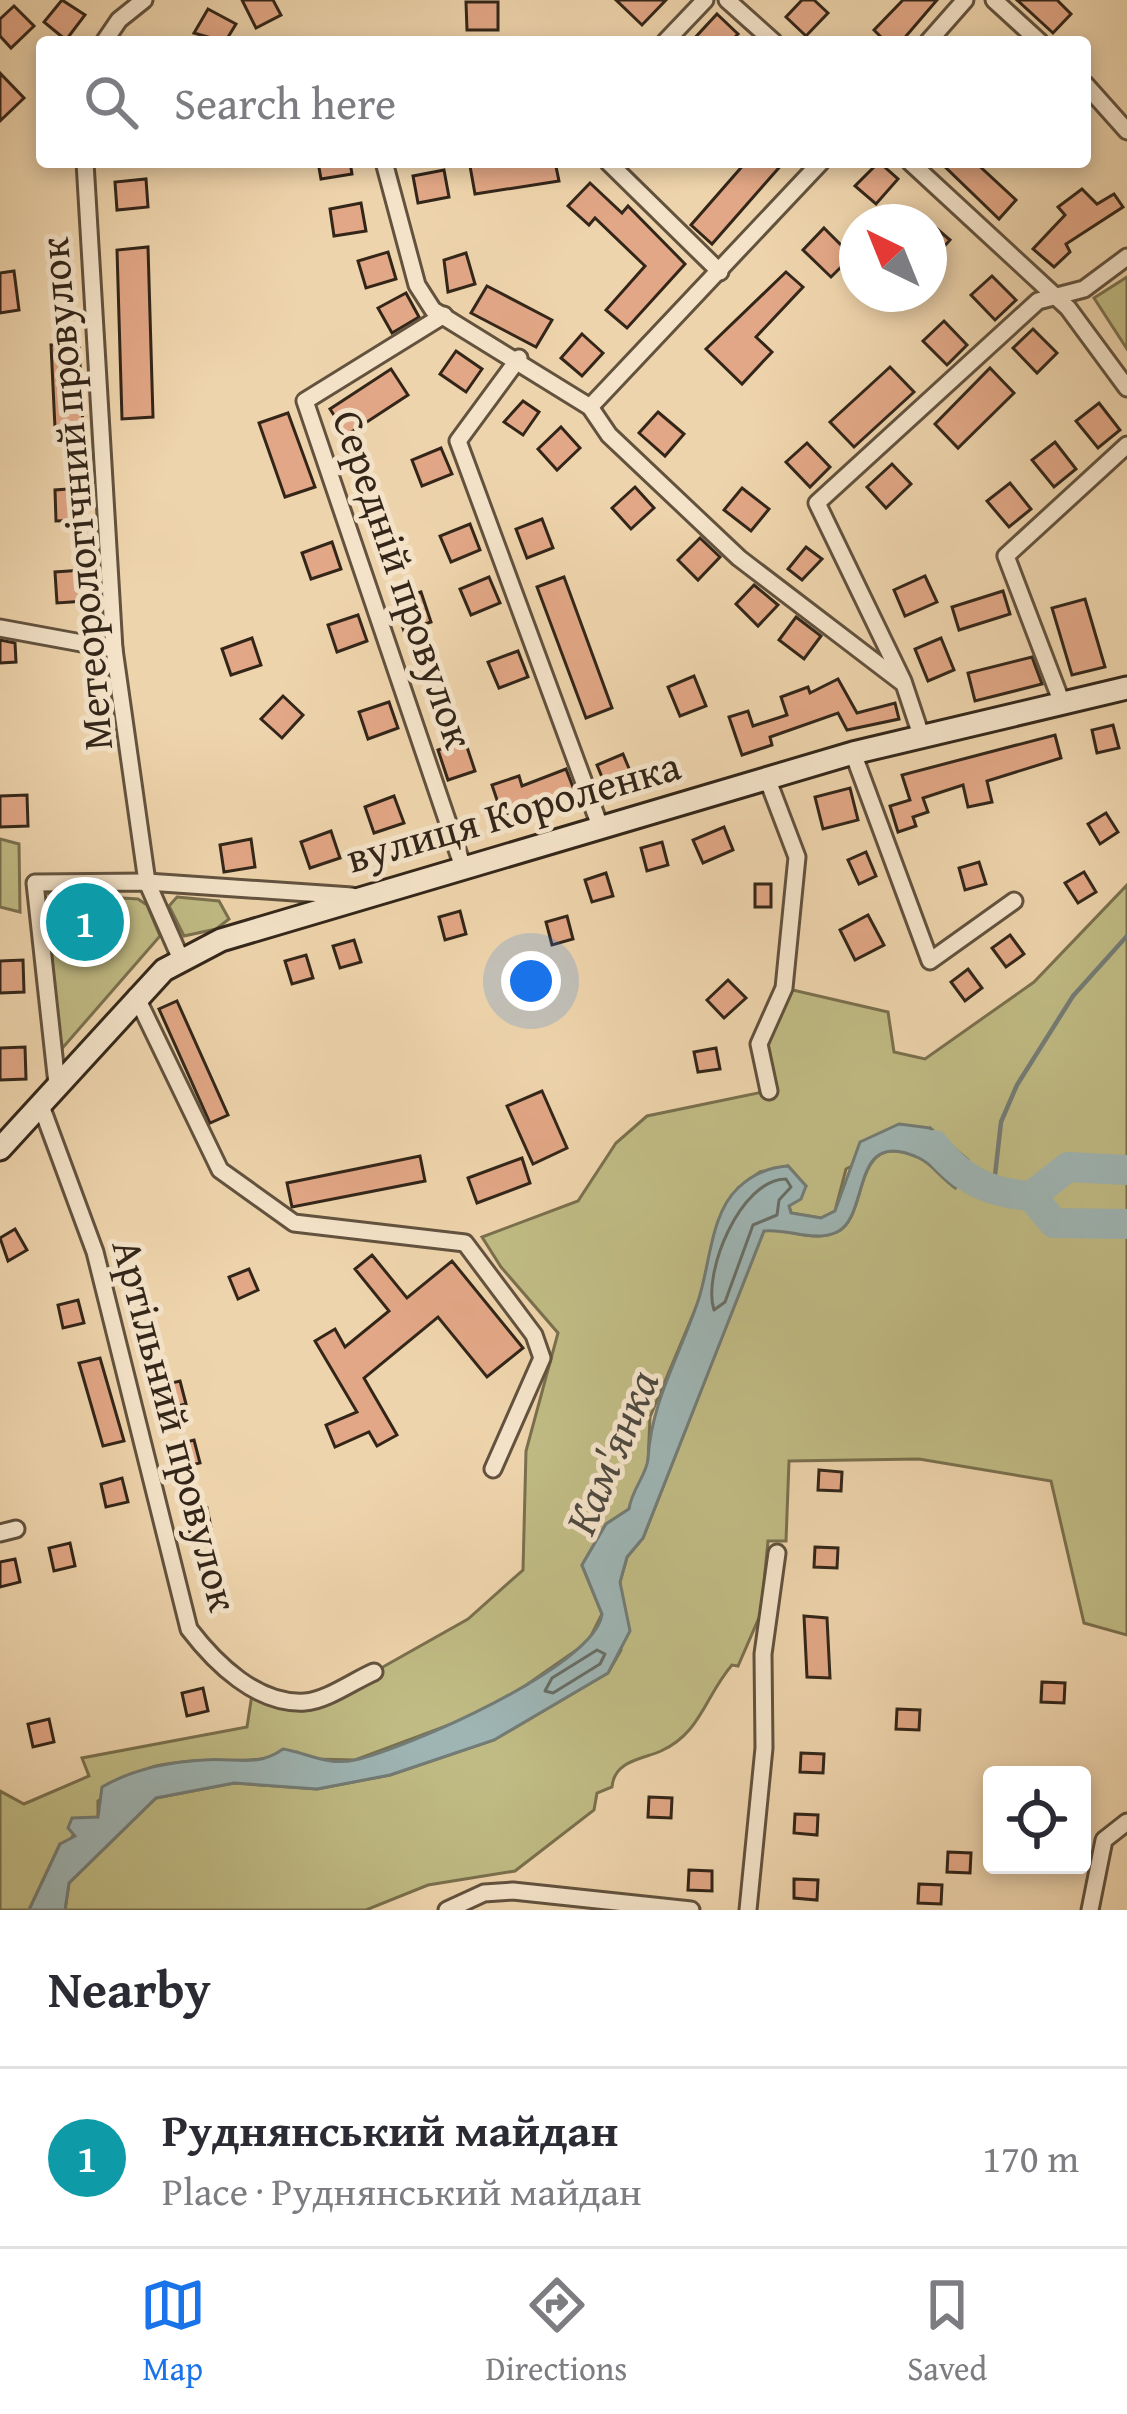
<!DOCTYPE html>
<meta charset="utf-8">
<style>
body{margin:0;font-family:"Gentium Book Plus",serif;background:#f7f7f7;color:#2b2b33}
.controls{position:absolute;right:36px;bottom:36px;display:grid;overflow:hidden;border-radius:12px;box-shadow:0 6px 18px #0003}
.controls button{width:108px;height:108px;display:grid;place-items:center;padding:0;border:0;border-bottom:3px solid #e1e1e2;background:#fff;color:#2b2b33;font:60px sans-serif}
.compass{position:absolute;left:839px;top:204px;width:108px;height:108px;border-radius:50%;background:#fff;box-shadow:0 6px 18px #0003;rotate:317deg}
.you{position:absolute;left:531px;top:981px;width:42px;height:42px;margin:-30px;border:9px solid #fff;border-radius:50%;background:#1a73e8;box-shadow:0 0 0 18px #1a73e833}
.badge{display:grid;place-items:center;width:78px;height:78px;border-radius:50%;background:#1a73e8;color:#fff;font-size:39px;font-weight:700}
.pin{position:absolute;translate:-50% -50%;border:6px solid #fff;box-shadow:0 3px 12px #0006}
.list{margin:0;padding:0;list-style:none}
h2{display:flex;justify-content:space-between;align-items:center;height:156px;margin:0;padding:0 48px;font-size:51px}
h2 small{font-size:39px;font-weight:400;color:#7c7c81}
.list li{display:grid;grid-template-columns:78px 1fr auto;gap:36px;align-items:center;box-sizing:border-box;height:180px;padding:0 48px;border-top:3px solid #e1e1e2}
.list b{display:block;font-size:45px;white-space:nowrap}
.list p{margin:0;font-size:39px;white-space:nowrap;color:#7c7c81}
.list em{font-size:39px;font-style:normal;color:#7c7c81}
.icon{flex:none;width:66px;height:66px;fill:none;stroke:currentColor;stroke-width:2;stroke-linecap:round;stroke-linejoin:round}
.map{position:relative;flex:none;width:1127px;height:1910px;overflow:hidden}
.search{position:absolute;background:#fff;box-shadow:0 6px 18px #0003;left:36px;right:36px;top:36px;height:132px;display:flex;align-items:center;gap:30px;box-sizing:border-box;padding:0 42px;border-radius:12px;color:#7c7c81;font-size:45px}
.sheet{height:336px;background:#fff}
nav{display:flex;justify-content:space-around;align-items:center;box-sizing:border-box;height:168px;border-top:3px solid #e1e1e2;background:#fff;font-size:33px;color:#7c7c81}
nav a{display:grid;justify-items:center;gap:6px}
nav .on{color:#1a73e8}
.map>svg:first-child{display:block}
.green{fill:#c0bb84;stroke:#7a704e;stroke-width:3}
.water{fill:#9eb5b4;stroke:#737c76;stroke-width:3}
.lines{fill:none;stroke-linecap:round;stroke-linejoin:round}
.shore{stroke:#686e66;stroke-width:3}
.stream{stroke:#737c76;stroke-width:4.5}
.river{stroke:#9eb5b4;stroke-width:30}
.building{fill:#e2a786;stroke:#332619;stroke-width:3}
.street-casing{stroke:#62523e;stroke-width:21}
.secondary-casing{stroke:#332619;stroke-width:27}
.street{stroke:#f4e3c9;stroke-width:15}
.secondary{stroke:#f4e3c9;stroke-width:21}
.labels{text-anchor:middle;stroke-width:10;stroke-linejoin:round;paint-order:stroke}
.street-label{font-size:42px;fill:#332619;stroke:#f4e3c9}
.water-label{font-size:45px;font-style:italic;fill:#4e4a40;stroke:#f4e3c9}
</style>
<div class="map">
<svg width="1127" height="1910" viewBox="0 0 1127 1910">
<rect width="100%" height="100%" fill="#eed4ac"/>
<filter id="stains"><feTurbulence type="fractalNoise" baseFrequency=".00167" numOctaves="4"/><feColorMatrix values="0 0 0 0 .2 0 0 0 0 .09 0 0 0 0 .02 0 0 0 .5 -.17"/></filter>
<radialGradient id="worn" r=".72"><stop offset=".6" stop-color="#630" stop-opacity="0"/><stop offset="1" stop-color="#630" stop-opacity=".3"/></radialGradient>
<g class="green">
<path d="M1127 277V349L1094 298Z"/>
<path d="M0 839 19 844 20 912 0 907Z"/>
<path d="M1127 885V1635L1084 1623 1051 1481 919 1459 789 1461 786 1541H768L761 1613 738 1666 732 1665C705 1696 701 1733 661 1751 644 1759 614 1760 612 1787L597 1793 594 1810 515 1871 428 1885 366 1910H65L69 1883 156 1798 234 1783 317 1789 390 1775 494 1740 608 1673 621 1650 620 1582 627 1557 643 1538 764 1230C788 1228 814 1243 837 1232 871 1216 849 1125 920 1158 934 1165 941 1180 956 1187L967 1160 930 1128 846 1169 835 1211 821 1218 791 1213 789 1206 806 1186 788 1166 760 1172 738 1188 715 1233 700 1298 650 1417 648 1463 629 1509 606 1524 582 1565 602 1614 588 1642 492 1709 355 1760 312 1759 297 1752C250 1767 205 1755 156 1766 136 1771 115 1790 98 1801V1817L82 1819 69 1843 60 1844 29 1910H0V1791L24 1804 89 1776 82 1758 247 1727 253 1688 306 1702 374 1672 468 1619 523 1570 526 1451 558 1333 501 1267 482 1237 578 1201 616 1143 647 1116 768 1091 759 1044 784 988 888 1012 894 1052 925 1059 1034 982Z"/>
<path d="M41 893 138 899 147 905 160 936 59 1052Z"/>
<path d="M177 897 219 901 229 919 216 929 184 936 169 906Z"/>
</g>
<path class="water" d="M899 1124 930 1128 968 1160 955 1188C942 1179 934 1165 919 1158 849 1125 871 1216 837 1232 813 1243 788 1228 764 1231L643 1538 627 1557 620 1582 630 1631 608 1673 494 1740 390 1775 317 1789 234 1783 156 1798 69 1883 65 1910H29L60 1844 75 1836 68 1828 72 1818 98 1817 102 1787C133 1769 168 1762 203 1760 234 1757 257 1768 283 1749 308 1753 327 1766 355 1760 405 1749 596 1666 602 1614L582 1565 606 1524 629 1509C631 1491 647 1474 648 1459 651 1402 680 1355 698 1301 710 1267 710 1214 738 1188 752 1175 769 1167 788 1166L806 1186 801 1199 789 1206 791 1213 821 1218 835 1211 860 1142Z"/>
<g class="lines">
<g class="shore">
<path d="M786 1179 791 1187 779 1200 777 1215 753 1225 725 1302 714 1310C702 1274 740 1179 786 1179Z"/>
<path d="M597 1650 605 1654 600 1664 553 1693 545 1691 552 1678Z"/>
</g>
<path class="stream" d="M993 1193 1001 1122 1017 1085 1073 996 1127 936"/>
<g class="river">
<path d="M934 1145C962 1180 988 1193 1031 1196L1068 1167 1127 1170"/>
<path d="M1031 1196 1054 1223 1127 1224"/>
</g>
</g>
<g class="building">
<path d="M62 0 85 15 66 40 44 22Z"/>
<path d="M242 0H273L281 15 256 28Z"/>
<path d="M616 0H666L642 25Z"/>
<path d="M802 0H814L828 13 806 36 786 17Z"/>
<path d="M903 0H937L901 42H886L874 30Z"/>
<path d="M1017 0H1057L1071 14 1053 33Z"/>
<path d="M466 2H498V30H467Z"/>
<path d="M14 6 34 26 11 48 0 36V19Z"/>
<path d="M208 9 236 24 225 42 194 33Z"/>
<path d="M717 14 738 34 730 42H691Z"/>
<path d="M0 73 24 98 0 121Z"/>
<path d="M318 162H350L352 174 321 179Z"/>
<path d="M490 162H555L559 181 475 194 470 166Z"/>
<path d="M746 162H784L712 244 691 225Z"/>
<path d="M879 162 898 179 876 204 855 186Z"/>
<path d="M940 162H975L1016 200 999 219Z"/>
<path d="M444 170 449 197 418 203 413 176Z"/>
<path d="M146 179 148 207 117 210 115 182Z"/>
<path d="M590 183 622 213 628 206 685 264 627 328 606 310 645 266 595 218 589 225 568 206Z"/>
<path d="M1082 189 1097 204 1114 194 1123 207 1066 244 1070 252 1054 267 1033 249 1065 215 1058 207Z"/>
<path d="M361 203 366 231 334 236 330 209Z"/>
<path d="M929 222 950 240 929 263Z"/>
<path d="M824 228 852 256 831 277 803 250Z"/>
<path d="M148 247 153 417 122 419 117 250Z"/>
<path d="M388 252 396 279 366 288 358 261Z"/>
<path d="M466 253 475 284 448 292 444 260Z"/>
<path d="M14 271 19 310 0 313V273Z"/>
<path d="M786 272 803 287 756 337 772 352 742 384 706 349Z"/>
<path d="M992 276 1016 300 995 320 971 295Z"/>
<path d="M487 286 552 320 536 347 471 313Z"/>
<path d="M406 293 419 317 392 333 378 308Z"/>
<path d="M944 321 967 345 947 365 923 341Z"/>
<path d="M1033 329 1057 353 1037 373 1013 348Z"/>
<path d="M582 334 603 353 582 376 561 358Z"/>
<path d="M79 344 83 426 55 428 51 345Z"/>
<path d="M456 351 482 369 466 392 440 374Z"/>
<path d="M890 367 914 392 854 447 830 422Z"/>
<path d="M990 368 1014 393 958 448 935 424Z"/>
<path d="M391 369 408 395 347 435 330 409Z"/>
<path d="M523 401 539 412 523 435 504 422Z"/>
<path d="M1099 403 1120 430 1098 448 1076 421Z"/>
<path d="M658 412 684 434 665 456 639 433Z"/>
<path d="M288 413 315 487 285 497 259 423Z"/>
<path d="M561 427 580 448 557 470 538 449Z"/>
<path d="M1055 442 1076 469 1054 487 1032 460Z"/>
<path d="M807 443 830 467 810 487 786 462Z"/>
<path d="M441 448 452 474 422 486 412 460Z"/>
<path d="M892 464 911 484 886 508 867 487Z"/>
<path d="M1010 483 1031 509 1009 527 987 501Z"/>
<path d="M635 487 654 508 631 529 612 508Z"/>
<path d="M82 488 84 520 56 521 55 490Z"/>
<path d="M742 488 769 509 751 531 724 510Z"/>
<path d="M542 519 553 548 527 558 516 529Z"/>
<path d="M470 524 480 550 451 562 440 536Z"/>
<path d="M700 538 720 557 698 580 678 560Z"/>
<path d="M332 542 341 569 311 579 302 553Z"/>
<path d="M806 547 822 559 802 580 788 569Z"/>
<path d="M83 570 85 601 57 603 55 572Z"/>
<path d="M925 576 937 602 905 616 894 590Z"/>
<path d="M489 577 500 603 471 615 460 589Z"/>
<path d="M564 577 612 708 586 718 537 587Z"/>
<path d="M754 585 778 605 758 626 736 604Z"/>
<path d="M1003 591 1010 614 959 630 952 607Z"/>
<path d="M421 592 431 622 404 631 394 601Z"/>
<path d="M1085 599 1105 667 1072 675 1052 608Z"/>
<path d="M358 615 367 641 337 652 328 625Z"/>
<path d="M796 617 821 636 804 659 779 640Z"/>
<path d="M252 638 261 665 231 675 222 649Z"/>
<path d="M941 638 954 670 928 681 915 649Z"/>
<path d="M0 640 15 643 16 662 0 663Z"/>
<path d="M518 651 528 677 499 688 488 662Z"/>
<path d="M1032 657 1042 684 975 701 968 673Z"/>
<path d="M694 676 706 706 680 716 668 687Z"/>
<path d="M838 679 857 713 895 703 899 719 847 730 838 713 770 737 772 745 742 755 729 717 748 711 753 726 787 715 781 697 808 687 810 693Z"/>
<path d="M283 696 303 715 282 738 261 719Z"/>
<path d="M389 702 398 728 368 739 359 712Z"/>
<path d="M1113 725 1119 748 1097 753 1092 730Z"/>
<path d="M1055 735 1061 758 987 781 992 802 968 807 963 785 923 798 928 812 913 817 916 826 898 832 890 806 910 800 902 775Z"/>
<path d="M465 741 475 771 448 780 438 750Z"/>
<path d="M623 754 635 783 609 794 597 765Z"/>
<path d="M566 769 576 795 502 815 492 785 519 776 522 786Z"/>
<path d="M850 788 858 820 823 829 815 797Z"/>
<path d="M27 795 28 826 0 827V796Z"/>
<path d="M394 796 404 823 374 833 365 807Z"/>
<path d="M1106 813 1118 832 1100 844 1088 824Z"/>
<path d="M724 827 733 850 703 863 693 840Z"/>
<path d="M331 831 340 858 310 868 301 842Z"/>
<path d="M251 839 255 867 224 872 220 845Z"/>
<path d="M662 842 668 865 647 871 641 848Z"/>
<path d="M866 852 876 876 859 884 848 860Z"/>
<path d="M979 862 986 884 965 890 959 868Z"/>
<path d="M1084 872 1096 892 1078 903 1065 883Z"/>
<path d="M606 873 613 896 592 902 585 880Z"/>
<rect x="755" y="884" width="16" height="23"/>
<path d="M460 911 466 934 445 940 439 917Z"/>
<path d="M868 915 884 945 855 960 840 930Z"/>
<path d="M567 916 573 939 552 945 546 922Z"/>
<path d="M1010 935 1024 954 1006 967 992 948Z"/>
<path d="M354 940 361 962 340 968 333 946Z"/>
<path d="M306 955 313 978 292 984 285 961Z"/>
<path d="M23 960 24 992 0 993V961Z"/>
<path d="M968 969 982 988 965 1001 951 982Z"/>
<path d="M728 980 746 998 724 1018 707 1000Z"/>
<path d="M177 1001 228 1115 210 1123 159 1009Z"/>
<path d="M25 1047 26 1079 0 1080V1048Z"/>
<path d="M716 1048 720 1069 698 1072 694 1052Z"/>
<path d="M542 1091 567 1148 533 1164 507 1106Z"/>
<path d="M420 1156 425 1181 292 1207 287 1183Z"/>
<path d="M522 1158 530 1183 477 1203 468 1178Z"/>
<path d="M15 1229 27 1250 8 1261 0 1238Z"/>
<path d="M372 1255 407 1298 452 1261 523 1348 487 1377 438 1317 364 1378 397 1435 377 1446 369 1432 335 1447 326 1425 357 1412 315 1341 335 1329 345 1347 389 1311 355 1269Z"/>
<path d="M249 1269 258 1290 238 1299 229 1277Z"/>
<path d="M78 1300 84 1323 63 1328 58 1305Z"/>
<path d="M100 1358 124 1441 103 1446 79 1363Z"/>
<path d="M180 1381 186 1404 165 1409 159 1386Z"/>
<path d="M194 1440 200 1463 179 1468 174 1445Z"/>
<path d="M819 1470 842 1472 841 1491 818 1490Z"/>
<path d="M122 1478 128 1502 106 1507 101 1484Z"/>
<path d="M207 1508 212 1532 191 1537 186 1514Z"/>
<path d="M70 1543 75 1566 54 1571 49 1548Z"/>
<path d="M815 1547 838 1548 837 1568 814 1567Z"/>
<path d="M15 1559 20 1582 0 1587V1562Z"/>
<path d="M804 1616 827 1618 830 1678 807 1677Z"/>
<path d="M1042 1682 1065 1683 1064 1703 1041 1702Z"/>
<path d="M203 1688 208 1711 187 1716 182 1693Z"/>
<path d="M897 1709 920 1710 919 1730 896 1729Z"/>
<path d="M49 1719 54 1742 33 1747 28 1724Z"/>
<path d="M801 1753 824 1754 823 1773 800 1772Z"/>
<path d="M649 1797 672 1798 671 1818 648 1817Z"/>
<path d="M795 1814 818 1815 817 1835 794 1833Z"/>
<path d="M948 1852 971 1853 970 1873 947 1872Z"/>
<path d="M689 1870 712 1871V1891L688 1890Z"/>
<path d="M794 1879 818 1880 817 1900 794 1898Z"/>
<path d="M919 1884 942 1885 941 1904 918 1903Z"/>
</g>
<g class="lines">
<g class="street-casing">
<g id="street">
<path d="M727 0 774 42"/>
<path d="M994 0 1040 42"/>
<path d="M104 42 119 20 144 0"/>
<path d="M665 42 705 0"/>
<path d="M928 42 965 0"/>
<path d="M1085 84 1127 131"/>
<path d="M85 162 114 649 147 882 180 957"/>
<path d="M384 162 417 285 433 310 590 407 609 435 739 558 904 684 921 735"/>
<path d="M608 162 720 272"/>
<path d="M910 162 1068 308 1127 388"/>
<path d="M444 315 305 401 463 867"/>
<path d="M519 358 458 441 600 826"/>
<path d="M590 407 821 162"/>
<path d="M0 628 114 649"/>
<path d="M903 681 817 503 1038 301 1084 289 1127 257"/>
<path d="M1062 703 1006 556 1127 445"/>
<path d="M853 753 930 961 1014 901"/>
<path d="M767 778 797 857 784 988 759 1044 769 1091"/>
<path d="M136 996 220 1170 294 1223 465 1243 534 1335 542 1358 493 1469"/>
<path d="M57 1084 35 883 147 882 352 896"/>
<path d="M40 1103 95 1252 189 1629C215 1663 257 1705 305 1702 326 1701 355 1680 374 1672"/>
<path d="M0 1533 16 1529"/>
<path d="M447 1910 484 1893 513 1891 691 1910"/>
<path d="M748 1910 764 1748 763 1654 777 1553"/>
<path d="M1090 1910 1104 1840 1127 1822"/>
</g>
</g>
<g class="secondary-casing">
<path id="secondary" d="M0 1149 164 970 221 940 853 753 1127 688"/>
</g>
<use href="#street" class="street"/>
<use href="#secondary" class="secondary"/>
</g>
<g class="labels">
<g class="street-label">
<text transform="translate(75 494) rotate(-95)" y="15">Метеорологічний провулок</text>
<text transform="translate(404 579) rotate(71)" y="15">Середній провулок</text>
<text transform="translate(513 811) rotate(-16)" y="15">вулиця Короленка</text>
<text transform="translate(176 1425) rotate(75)" y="15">Артільний провулок</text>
</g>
<g class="water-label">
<text transform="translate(611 1452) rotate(-67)" y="16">Кам'янка</text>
</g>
</g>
<rect width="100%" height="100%" filter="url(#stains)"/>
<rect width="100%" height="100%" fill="url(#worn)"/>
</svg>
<div class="controls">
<button><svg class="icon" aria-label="locate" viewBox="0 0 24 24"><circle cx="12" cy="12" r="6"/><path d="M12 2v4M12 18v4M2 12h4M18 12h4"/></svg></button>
</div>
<svg class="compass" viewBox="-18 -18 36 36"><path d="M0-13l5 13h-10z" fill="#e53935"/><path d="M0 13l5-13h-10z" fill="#7c7c81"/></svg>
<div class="you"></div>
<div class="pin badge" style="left:85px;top:922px;background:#0f9aa8">1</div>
<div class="search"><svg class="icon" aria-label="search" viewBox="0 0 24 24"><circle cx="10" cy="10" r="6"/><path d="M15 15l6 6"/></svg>Search here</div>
</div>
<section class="sheet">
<h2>Nearby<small></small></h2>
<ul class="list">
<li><span class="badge" style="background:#0f9aa8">1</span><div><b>Руднянський майдан</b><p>Place · Руднянський майдан</p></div><em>170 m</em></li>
</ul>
</section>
<nav>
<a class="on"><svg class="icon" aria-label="map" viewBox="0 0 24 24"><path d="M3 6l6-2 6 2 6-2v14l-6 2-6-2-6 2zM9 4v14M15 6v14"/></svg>Map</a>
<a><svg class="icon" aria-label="directions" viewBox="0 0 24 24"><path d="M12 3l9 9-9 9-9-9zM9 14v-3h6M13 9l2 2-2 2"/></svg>Directions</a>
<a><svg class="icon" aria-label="saved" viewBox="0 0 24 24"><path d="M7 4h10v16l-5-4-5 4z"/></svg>Saved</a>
</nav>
